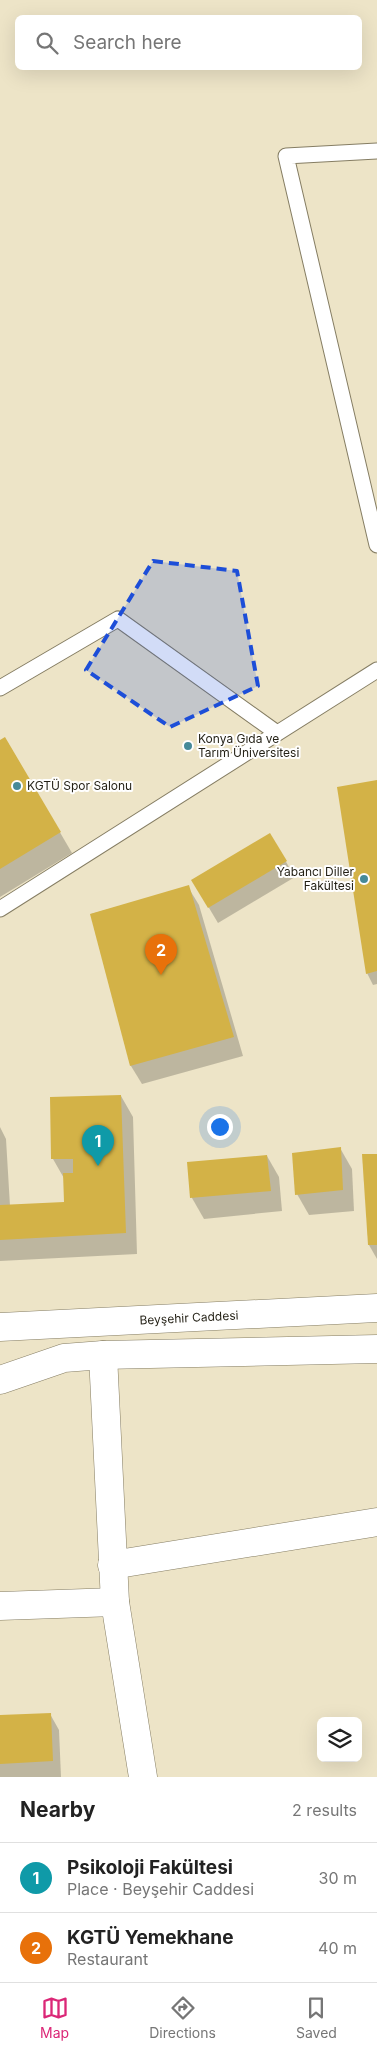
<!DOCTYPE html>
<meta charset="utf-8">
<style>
body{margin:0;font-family:Inter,sans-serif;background:#f2f2f2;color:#222}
.controls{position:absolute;right:15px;bottom:15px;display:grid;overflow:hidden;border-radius:8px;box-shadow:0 5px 20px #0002}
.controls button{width:45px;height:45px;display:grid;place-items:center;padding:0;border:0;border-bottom:1px solid #e0e0e0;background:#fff;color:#222;font:25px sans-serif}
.you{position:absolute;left:219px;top:1126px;width:18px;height:18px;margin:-12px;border:4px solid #fff;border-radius:50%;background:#1a73e8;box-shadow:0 0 0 8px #1a73e833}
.badge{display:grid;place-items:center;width:32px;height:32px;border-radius:50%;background:#db2777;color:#fff;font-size:16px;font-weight:700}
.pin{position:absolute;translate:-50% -41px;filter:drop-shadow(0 1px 2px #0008)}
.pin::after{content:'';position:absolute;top:26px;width:18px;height:15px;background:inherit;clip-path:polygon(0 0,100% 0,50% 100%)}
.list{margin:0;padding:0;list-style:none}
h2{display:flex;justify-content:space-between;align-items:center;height:65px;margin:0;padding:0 20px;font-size:21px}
h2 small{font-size:16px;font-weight:400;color:#767676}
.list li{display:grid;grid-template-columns:32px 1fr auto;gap:15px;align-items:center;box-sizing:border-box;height:70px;padding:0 20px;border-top:1px solid #e0e0e0}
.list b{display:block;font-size:19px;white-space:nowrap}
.list p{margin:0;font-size:16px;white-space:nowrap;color:#767676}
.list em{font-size:16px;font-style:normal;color:#767676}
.icon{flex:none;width:28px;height:28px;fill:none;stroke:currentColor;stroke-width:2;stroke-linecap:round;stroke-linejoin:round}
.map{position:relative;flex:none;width:377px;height:1777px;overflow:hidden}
.search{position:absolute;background:#fff;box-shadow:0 5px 20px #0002;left:15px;right:15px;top:15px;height:55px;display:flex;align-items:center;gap:12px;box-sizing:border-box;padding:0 18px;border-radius:8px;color:#767676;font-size:19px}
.sheet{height:205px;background:#fff}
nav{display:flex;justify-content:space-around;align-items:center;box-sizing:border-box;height:70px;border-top:1px solid #e0e0e0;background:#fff;font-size:14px;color:#767676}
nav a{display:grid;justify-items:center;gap:2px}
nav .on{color:#db2777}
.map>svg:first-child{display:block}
.shadow{fill:#0003}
.building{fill:#d3b247}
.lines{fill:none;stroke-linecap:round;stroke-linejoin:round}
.lane-casing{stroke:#857d63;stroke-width:17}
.street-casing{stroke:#857d63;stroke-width:29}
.primary-casing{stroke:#857d63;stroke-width:29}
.lane{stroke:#fff;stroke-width:15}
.street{stroke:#fff;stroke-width:28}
.primary{stroke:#fff;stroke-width:28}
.marked{fill:#1d4ed8;fill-opacity:0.2;stroke:#1d4ed8;stroke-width:4;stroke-dasharray:10 6;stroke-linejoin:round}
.poi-dot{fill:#468a98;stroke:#fff;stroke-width:2}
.labels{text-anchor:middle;stroke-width:4;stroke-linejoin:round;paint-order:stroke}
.poi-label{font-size:12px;fill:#221f14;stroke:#fff;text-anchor:start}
.street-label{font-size:12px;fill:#221f14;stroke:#fff}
</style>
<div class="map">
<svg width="377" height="1777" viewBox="0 0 377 1777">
<rect width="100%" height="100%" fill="#ede4c7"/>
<g class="shadow">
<path d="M5 738 72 853 0 897V741Z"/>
<path d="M377 782V984L373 985 367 973Z"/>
<path d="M270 835 295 877 218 923 193 881Z"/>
<path d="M188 887 199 905 243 1056 142 1084 131 1066 91 914Z"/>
<path d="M121 1096 133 1117 137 1254 0 1261V1127L6 1139 10 1206 65 1203V1180L53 1159 52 1098Z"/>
<path d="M340 1148 352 1169 354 1211 309 1215 297 1194Z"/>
<path d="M377 1155V1259L369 1245Z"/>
<path d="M267 1156 279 1177 282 1211 204 1219 192 1198 188 1163Z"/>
<path d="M50 1714 59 1730 61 1777H0V1716Z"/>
</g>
<g class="building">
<path d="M5 737 61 832 0 869V740Z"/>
<path d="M377 780V971L366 974 337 787Z"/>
<path d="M270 833 287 861 208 908 191 880Z"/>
<path d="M189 885 234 1037 130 1066 90 914Z"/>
<path d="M121 1095 126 1233 0 1240V1205L64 1202 63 1173H73V1159H51L50 1097Z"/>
<path d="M341 1147 343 1190 295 1195 292 1153Z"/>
<path d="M362 1154H377V1245H368Z"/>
<path d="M267 1155 271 1191 190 1198 187 1162Z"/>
<path d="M51 1713 53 1761 0 1764V1715Z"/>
</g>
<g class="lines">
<g class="lane-casing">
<g id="lane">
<path d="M377 151 286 156 377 545"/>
<path d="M0 688 118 619 277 733"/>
<path d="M0 909 377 670"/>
</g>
</g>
<g class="street-casing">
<g id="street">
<path d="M103 1355 115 1602 143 1777"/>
<path d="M112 1565 377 1522"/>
<path d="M0 1606 115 1602"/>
</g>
</g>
<g class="primary-casing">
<g id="primary">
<path d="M0 1327 377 1308"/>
<path d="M0 1380 64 1358 103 1355 377 1349"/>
</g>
</g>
<use href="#lane" class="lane"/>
<use href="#street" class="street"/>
<use href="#primary" class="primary"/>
</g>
<path class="marked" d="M153 561 237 571 258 686 170 727 86 670Z"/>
<g class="poi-dot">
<circle cx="188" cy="746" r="5"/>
<circle cx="17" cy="786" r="5"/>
<circle cx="364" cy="879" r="5"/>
</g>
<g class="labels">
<g class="poi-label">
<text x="198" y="743">Konya Gıda ve<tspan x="198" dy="14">Tarım Üniversitesi</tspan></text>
<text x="27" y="790">KGTÜ Spor Salonu</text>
<text x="354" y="876" text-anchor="end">Yabancı Diller<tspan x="354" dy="14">Fakültesi</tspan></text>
</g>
<g class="street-label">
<text transform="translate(189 1318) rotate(-3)" y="4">Beyşehir Caddesi</text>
</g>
</g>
</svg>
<div class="controls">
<button><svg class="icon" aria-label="layers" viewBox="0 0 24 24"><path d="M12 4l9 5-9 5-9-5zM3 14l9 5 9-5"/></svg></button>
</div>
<div class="you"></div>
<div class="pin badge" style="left:98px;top:1166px;background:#0f9aa8">1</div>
<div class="pin badge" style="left:161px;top:975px;background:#e8710a">2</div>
<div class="search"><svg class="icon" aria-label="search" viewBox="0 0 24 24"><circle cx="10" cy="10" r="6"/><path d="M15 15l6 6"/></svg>Search here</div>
</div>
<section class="sheet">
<h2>Nearby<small>2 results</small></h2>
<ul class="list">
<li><span class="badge" style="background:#0f9aa8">1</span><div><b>Psikoloji Fakültesi</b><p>Place · Beyşehir Caddesi</p></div><em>30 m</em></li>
<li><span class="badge" style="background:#e8710a">2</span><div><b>KGTÜ Yemekhane</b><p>Restaurant</p></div><em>40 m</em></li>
</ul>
</section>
<nav>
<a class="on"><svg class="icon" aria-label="map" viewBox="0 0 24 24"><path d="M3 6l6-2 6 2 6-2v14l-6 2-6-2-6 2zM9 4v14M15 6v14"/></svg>Map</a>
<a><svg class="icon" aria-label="directions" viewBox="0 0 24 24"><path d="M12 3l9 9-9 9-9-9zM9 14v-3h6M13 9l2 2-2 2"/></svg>Directions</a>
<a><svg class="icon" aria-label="saved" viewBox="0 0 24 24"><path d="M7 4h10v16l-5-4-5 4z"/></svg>Saved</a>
</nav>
